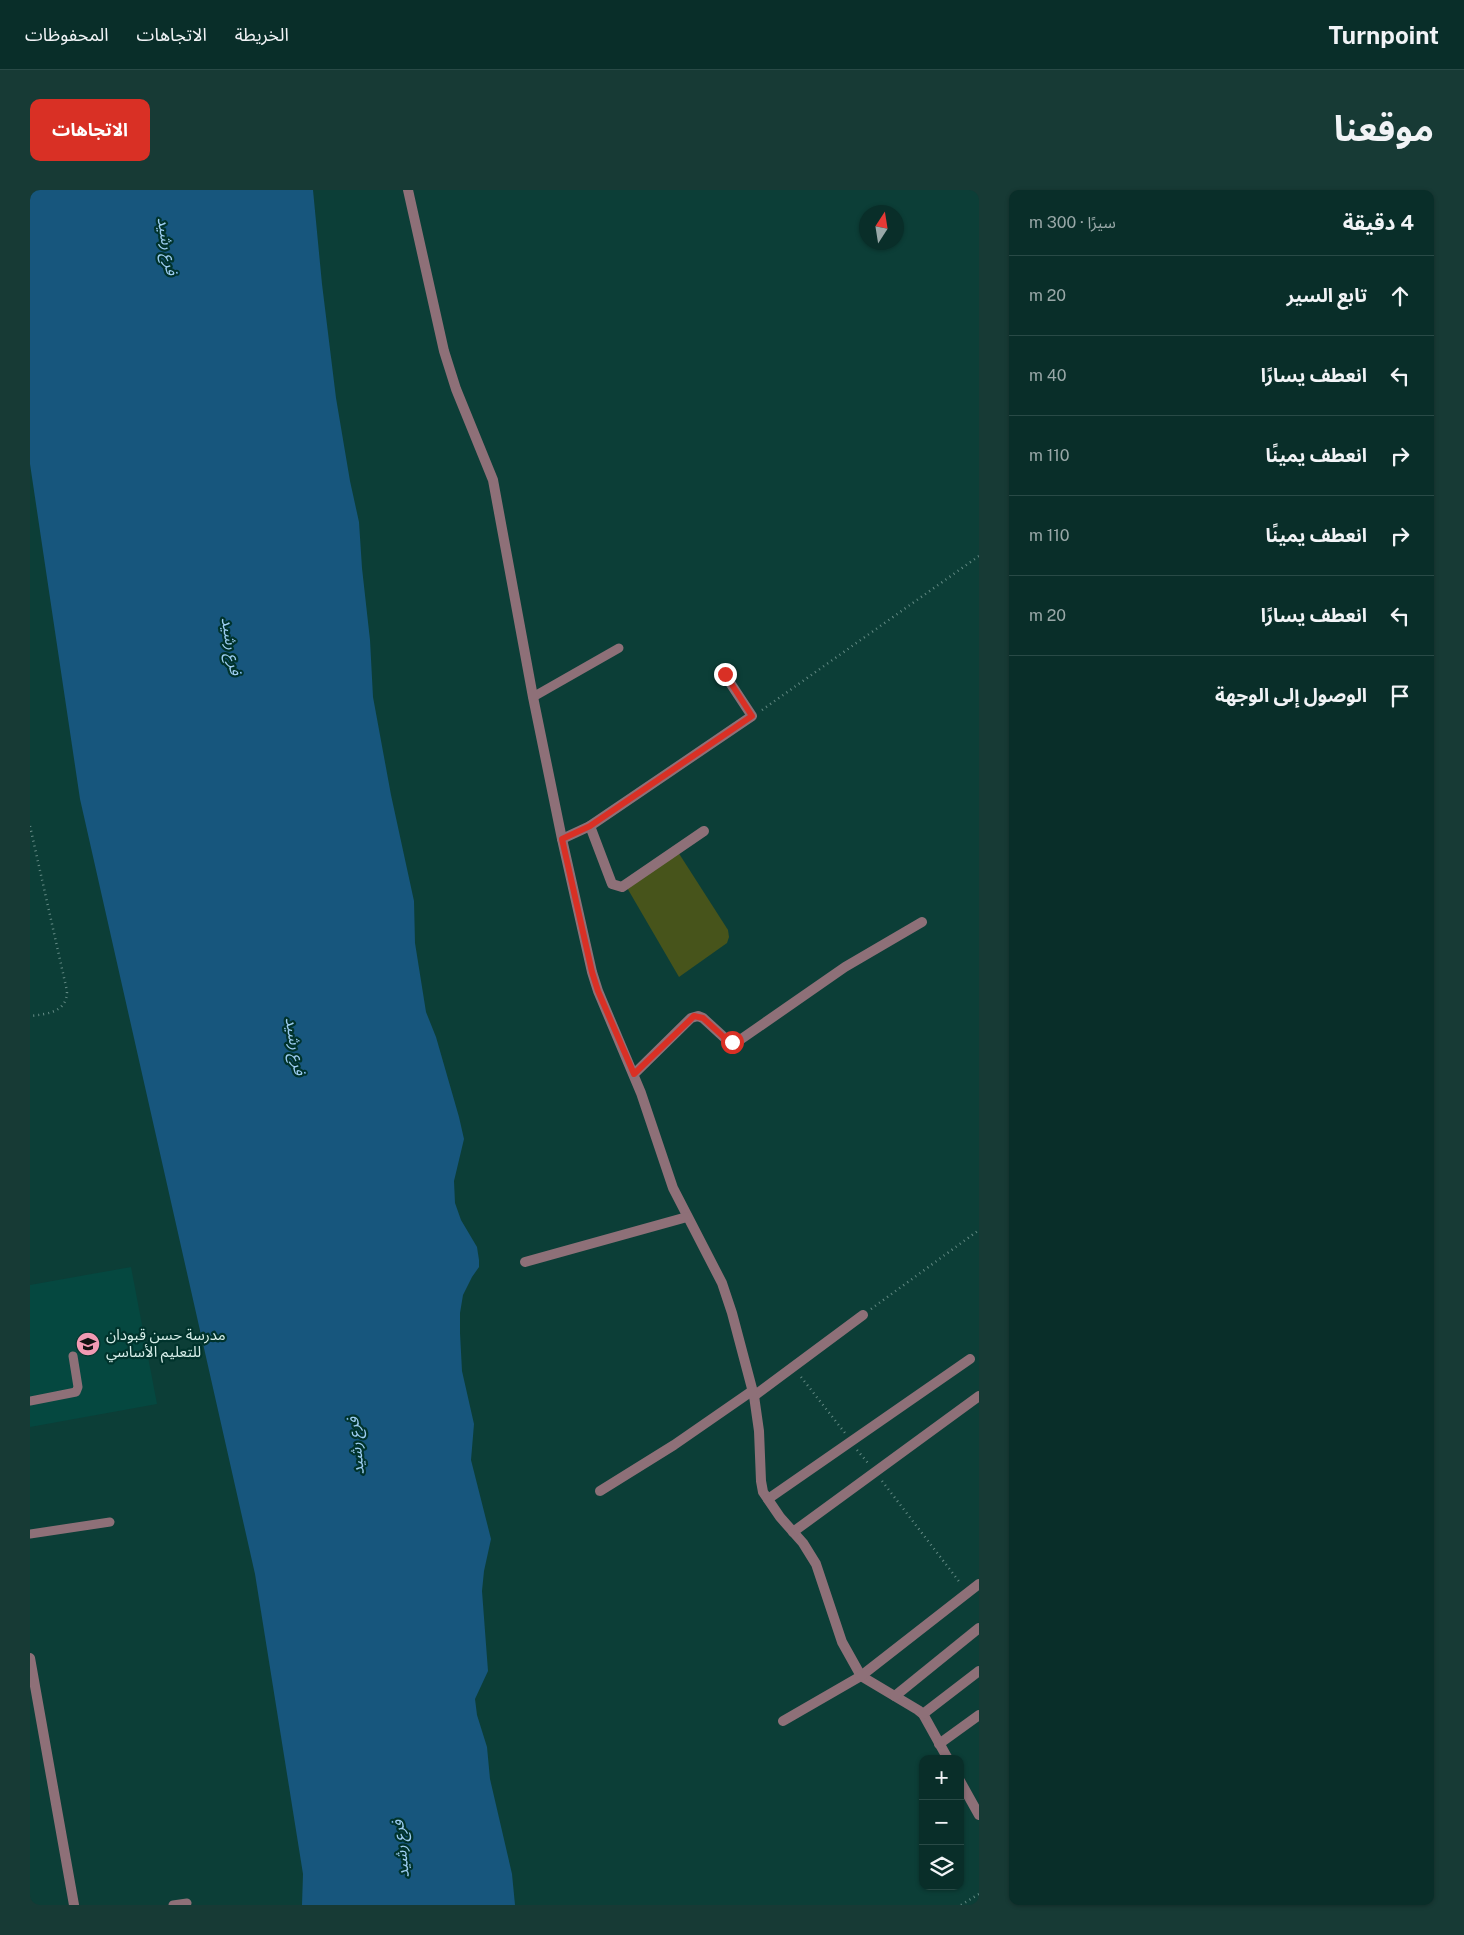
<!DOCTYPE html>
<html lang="ar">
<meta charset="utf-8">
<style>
body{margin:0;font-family:"Public Sans","Noto Sans Arabic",sans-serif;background:#173a35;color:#f1f3f6;direction:rtl}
.controls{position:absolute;right:15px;bottom:15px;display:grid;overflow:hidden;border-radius:10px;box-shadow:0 1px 4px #0004}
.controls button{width:45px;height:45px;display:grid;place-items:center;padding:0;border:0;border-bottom:1px solid #294a46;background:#092e29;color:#f1f3f6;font:25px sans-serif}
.compass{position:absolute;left:829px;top:15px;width:45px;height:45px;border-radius:50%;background:#092e29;box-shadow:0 1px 4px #0004;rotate:12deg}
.stop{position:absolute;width:15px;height:15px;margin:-11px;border:4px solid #d93025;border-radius:50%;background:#fff}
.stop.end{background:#d93025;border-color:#fff;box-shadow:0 1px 5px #0008}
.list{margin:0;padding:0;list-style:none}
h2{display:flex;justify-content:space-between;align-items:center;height:65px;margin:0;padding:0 20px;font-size:21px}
h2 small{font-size:16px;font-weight:400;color:#99a8a8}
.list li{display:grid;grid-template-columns:32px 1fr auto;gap:15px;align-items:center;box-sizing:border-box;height:80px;padding:0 20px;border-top:1px solid #294a46}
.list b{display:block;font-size:19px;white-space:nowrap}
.list em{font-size:16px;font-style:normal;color:#99a8a8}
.icon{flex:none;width:28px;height:28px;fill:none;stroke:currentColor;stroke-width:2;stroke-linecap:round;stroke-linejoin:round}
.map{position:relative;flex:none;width:949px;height:1715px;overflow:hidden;direction:ltr;border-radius:10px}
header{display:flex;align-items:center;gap:30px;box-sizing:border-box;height:70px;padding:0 25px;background:#092e29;border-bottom:1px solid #294a46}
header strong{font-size:24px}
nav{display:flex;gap:28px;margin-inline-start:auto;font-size:18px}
.intro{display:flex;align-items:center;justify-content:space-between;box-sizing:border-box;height:120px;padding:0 30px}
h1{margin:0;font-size:35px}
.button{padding:12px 22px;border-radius:10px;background:#d93025;color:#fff;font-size:18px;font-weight:700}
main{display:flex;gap:30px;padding:0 30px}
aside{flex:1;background:#092e29;border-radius:10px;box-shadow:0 1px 4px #0004}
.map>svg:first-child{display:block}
.built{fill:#054840}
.green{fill:#47541b}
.water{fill:#17567d}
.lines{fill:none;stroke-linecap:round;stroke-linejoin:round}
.path{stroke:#638a84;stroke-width:2.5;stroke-dasharray:1 4;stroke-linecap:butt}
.service{stroke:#8e7078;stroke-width:9}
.minor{stroke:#8e7078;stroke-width:10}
.tertiary{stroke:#8e7078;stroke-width:10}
.route{stroke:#d93025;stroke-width:6}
.labels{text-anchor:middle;stroke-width:4.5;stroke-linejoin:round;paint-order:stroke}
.poi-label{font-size:15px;fill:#d7efea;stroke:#00332c;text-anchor:start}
.water-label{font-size:16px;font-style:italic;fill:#9ecef2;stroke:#00332c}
</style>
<header>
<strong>Turnpoint</strong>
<nav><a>الخريطة</a><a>الاتجاهات</a><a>المحفوظات</a></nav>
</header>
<div class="intro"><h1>موقعنا</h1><a class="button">الاتجاهات</a></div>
<main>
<aside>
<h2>4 دقيقة<small>سيرًا · 300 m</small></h2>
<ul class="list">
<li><svg class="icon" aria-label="ahead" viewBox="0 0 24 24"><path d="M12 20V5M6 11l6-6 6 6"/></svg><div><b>تابع السير</b></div><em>20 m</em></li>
<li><svg class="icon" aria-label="left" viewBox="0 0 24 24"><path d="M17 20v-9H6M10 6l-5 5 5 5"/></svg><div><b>انعطف يسارًا</b></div><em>40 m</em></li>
<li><svg class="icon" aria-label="right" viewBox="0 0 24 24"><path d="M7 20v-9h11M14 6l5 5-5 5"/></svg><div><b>انعطف يمينًا</b></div><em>110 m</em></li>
<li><svg class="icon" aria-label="right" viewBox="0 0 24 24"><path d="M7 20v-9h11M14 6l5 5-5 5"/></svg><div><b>انعطف يمينًا</b></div><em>110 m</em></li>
<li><svg class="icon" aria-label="left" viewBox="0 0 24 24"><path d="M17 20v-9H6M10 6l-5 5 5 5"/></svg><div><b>انعطف يسارًا</b></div><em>20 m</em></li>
<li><svg class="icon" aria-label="arrive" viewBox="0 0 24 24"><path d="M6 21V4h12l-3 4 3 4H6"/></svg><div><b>الوصول إلى الوجهة</b></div></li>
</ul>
</aside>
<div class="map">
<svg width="949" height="1715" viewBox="0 0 949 1715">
<rect width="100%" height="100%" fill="#0c3e37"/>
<path class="built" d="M101 1077 127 1214 0 1237V1095Z"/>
<path class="green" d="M648 662 698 740 699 747 697 753 649 787 596 696Z"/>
<path class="water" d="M0 0H283L292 94 306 208 320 291 329 332 332 378 340 450 343 507 361 605 384 711 385 753 396 822 406 847 429 927 434 949 424 991 425 1013 431 1030 447 1057 449 1070V1077L442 1087 433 1105 430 1123V1143L432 1181 444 1234 441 1270 461 1349 454 1381 452 1401 458 1481 445 1509 447 1525 457 1557 460 1589 482 1684 485 1715H272L273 1684 225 1384 50 609 0 274Z"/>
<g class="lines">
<g class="path">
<path d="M732 520 949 366"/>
<path d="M0 636 37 801C37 822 18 824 0 826"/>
<path d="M841 1119 949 1040"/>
<path d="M771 1187 815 1243"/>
<path d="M827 1260 838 1273"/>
<path d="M852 1291 931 1394"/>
<path d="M931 1715 949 1704"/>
</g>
<g class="service">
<path d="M503 507 589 458"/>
<path d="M0 1211 46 1202 48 1197 43 1166"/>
<path d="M0 1344 80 1332"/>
<path d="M143 1715 157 1713"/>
</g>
<g class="minor">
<path d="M378 0 414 161 426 199 463 290 503 507 532 649 562 782 568 801 611 903 643 998 692 1093 702 1123 724 1206 729 1241 731 1291 733 1302 750 1327 773 1353 786 1374 812 1452 831 1486 888 1520 893 1524 918 1569"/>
<path d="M560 636 582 694 592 697 674 641"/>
<path d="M532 649 560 636 722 526 695 485"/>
<path d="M604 884 661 828 668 826 673 828 697 850 707 852 815 777 892 732"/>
<path d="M495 1072 657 1027"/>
<path d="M724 1206 833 1125"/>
<path d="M570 1301 644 1255 722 1201"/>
<path d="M738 1309 940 1169"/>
<path d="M763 1342 949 1206"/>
<path d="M865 1506 949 1438"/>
<path d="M893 1524 949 1481"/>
<path d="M753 1531 831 1486 949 1394"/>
<path d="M909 1554 949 1525"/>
<path d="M930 1591 949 1625"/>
</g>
<path class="tertiary" d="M0 1468 44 1715"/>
</g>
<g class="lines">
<path class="route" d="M695 484 722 526 560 636 532 649 562 782 568 801 604 884 664 826 673 828 697 850 702 852"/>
</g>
<defs>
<g id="school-disc" transform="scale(1.25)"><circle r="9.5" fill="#f19ab3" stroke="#00332c"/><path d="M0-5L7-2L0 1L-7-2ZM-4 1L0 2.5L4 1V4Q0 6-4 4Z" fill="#111"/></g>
</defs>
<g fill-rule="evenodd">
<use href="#school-disc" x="58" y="1154"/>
</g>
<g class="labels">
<g class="poi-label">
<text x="76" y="1150">مدرسة حسن قبودان<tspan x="76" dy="17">للتعليم الأساسي</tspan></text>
</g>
<g class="water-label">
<text transform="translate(138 56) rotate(81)" y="6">فرع رشيد</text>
<text transform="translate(202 456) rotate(81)" y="6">فرع رشيد</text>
<text transform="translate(266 856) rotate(81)" y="6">فرع رشيد</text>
<text transform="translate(325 1256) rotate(-96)" y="6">فرع رشيد</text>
<text transform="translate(370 1659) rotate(-96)" y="6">فرع رشيد</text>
</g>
</g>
</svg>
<div class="controls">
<button>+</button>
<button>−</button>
<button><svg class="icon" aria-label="layers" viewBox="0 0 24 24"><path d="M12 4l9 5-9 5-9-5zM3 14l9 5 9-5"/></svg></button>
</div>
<svg class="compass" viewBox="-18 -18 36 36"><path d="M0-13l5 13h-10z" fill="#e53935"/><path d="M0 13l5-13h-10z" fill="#99a8a8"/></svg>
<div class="stop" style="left:702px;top:852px"></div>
<div class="stop end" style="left:695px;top:484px"></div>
</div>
</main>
